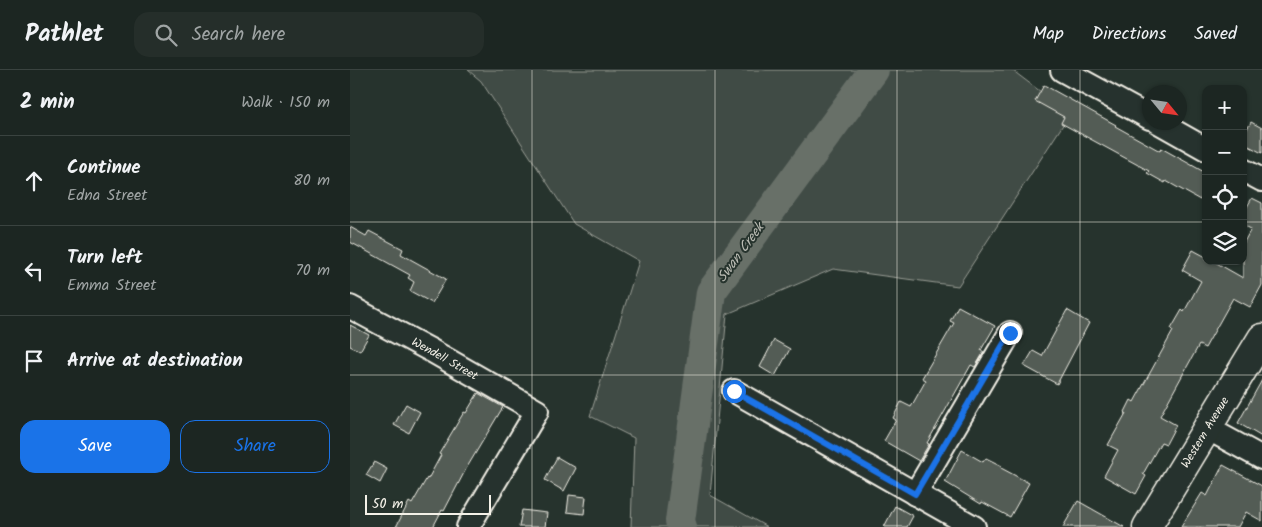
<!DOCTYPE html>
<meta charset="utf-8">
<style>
body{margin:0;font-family:Kalam,sans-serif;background:#252e2a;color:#f1f3f6}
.controls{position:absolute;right:15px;top:15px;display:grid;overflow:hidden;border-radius:10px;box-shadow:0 1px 4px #0004}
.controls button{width:45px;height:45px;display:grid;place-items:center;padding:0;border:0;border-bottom:1px solid #3a4340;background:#1c2622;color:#f1f3f6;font:25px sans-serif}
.compass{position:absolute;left:792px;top:15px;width:45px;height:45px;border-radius:50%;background:#1c2622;box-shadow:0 1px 4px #0004;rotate:119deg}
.scale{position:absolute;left:15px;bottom:12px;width:126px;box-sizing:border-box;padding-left:5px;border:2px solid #f4f1e8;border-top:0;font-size:14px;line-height:18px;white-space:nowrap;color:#f4f1e8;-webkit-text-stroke:4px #26332d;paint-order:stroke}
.stop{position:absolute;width:15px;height:15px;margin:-11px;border:4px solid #1a73e8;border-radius:50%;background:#fff}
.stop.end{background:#1a73e8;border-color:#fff;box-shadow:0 1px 5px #0008}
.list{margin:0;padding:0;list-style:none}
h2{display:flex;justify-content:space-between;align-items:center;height:65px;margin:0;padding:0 20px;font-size:21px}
h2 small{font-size:16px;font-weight:400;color:#a0a5a5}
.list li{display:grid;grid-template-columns:32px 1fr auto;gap:15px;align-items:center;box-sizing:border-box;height:90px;padding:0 20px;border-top:1px solid #3a4340}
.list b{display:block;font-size:19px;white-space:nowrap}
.list p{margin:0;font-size:16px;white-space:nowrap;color:#a0a5a5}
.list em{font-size:16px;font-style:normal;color:#a0a5a5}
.actions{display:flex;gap:10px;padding:15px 20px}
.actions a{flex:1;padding:11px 0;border:1px solid #1a73e8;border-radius:15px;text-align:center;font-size:18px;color:#1a73e8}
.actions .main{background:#1a73e8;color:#fff}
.icon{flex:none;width:28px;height:28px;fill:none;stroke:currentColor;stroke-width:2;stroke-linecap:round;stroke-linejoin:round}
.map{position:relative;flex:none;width:912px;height:457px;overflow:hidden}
header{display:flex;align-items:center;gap:30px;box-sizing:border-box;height:70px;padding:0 25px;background:#1c2622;border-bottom:1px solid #3a4340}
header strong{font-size:24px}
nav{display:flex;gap:28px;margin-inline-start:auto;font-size:18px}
.search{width:350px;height:45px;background:#252e2a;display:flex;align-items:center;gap:12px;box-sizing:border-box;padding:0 18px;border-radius:15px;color:#a0a5a5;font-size:19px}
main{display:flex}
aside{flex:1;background:#1c2622}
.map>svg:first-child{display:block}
.green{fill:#414b45;stroke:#9a9e96}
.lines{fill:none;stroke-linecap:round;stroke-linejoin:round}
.river{stroke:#676f68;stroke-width:30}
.building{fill:#525c55;stroke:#f4f1e8}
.minor-casing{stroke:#f4f1e8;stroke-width:26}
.major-casing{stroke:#f4f1e8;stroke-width:31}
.minor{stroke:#26332d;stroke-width:22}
.major{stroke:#26332d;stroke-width:28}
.route{stroke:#1a73e8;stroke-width:6}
.grid{fill:none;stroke:#f4f1e8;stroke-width:1;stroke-opacity:0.55}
.labels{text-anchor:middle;stroke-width:4;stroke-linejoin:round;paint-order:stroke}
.street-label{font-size:12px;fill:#f4f1e8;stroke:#26332d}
.water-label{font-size:14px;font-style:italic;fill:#bcbdb5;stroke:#26332d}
</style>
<header>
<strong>Pathlet</strong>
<div class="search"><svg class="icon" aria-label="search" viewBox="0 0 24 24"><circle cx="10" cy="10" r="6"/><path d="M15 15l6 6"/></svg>Search here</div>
<nav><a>Map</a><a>Directions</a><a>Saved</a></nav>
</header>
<main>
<aside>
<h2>2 min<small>Walk · 150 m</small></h2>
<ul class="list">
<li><svg class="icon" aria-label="ahead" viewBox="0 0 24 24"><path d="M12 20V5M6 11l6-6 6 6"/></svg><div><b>Continue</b><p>Edna Street</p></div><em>80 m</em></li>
<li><svg class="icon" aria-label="left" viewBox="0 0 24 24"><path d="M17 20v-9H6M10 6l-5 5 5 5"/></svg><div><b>Turn left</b><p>Emma Street</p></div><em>70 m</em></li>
<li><svg class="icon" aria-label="arrive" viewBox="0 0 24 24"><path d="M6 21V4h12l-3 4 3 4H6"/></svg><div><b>Arrive at destination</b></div></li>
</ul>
<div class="actions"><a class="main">Save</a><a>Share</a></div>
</aside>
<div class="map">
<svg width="912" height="457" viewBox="0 0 912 457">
<rect width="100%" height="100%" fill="#26332d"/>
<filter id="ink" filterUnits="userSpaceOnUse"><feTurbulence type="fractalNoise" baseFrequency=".02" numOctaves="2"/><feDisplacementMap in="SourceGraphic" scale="10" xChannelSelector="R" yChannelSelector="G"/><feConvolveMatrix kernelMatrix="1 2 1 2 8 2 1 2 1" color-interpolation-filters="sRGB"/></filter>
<g filter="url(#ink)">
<path class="green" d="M118 0H662L720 44 608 216 483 199 377 244 360 425 417 457H281L284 368 240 346 289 191 224 154 131 11Z"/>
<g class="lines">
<path class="river" d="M332 457 330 451 361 222 524 0"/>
</g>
<g class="building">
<path d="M694 15 766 55 765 56 810 81 811 78 856 103V119L850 130 816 111 815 113 797 103 799 101 711 53 714 47 685 31Z"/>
<path d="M901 52 912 58V83L893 73V66Z"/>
<path d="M902 128 912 133V215L900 237 883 228 855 278 849 275 810 346 826 355 816 374 811 372 793 404 796 406 786 424 754 406 768 380 758 375 776 343 775 342 781 330 784 332 823 261 821 259 832 240 834 242 851 211 832 200 843 180 856 187V191H863L893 208V174L901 159 893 155V144Z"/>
<path d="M0 157 16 166 19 161 53 179 51 184 96 209 82 233 60 221 64 212 58 208 60 205 0 172Z"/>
<path d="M608 236 645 256 631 280 634 282 625 297 621 295 577 373 579 374 569 391 534 371 546 350 543 348 551 332 561 337 576 310 572 308 604 253 600 251Z"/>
<path d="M717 240 739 253 707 314 674 296 683 281 692 286Z"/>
<path d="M0 255 19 265 10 281 0 276Z"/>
<path d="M424 270 440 279 425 306 410 297Z"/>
<path d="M912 310V367L888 353Z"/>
<path d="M128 323 153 337 116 399 94 441 92 440 83 457H46L59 432 62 434 77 408 78 409 91 385 89 384 114 342 116 343Z"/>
<path d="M56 334 70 342 59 363 44 355Z"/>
<path d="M612 380 633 392 636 388 652 396 651 398 679 413 660 447 632 432 631 434 595 412Z"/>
<path d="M207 387 226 398 214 421 195 410Z"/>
<path d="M24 392 37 399 30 413 16 405Z"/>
<path d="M873 395 912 416V451L896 442 888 457H831L852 423 857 426Z"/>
<path d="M219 425 236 427 234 444 217 442Z"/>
<path d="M728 431 774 457H713Z"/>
<path d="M545 436 563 446 557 457H534Z"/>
<path d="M172 440 197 443 195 457H169Z"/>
</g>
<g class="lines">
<g class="minor-casing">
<g id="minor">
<path d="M712 0 800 48"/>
<path d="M808 52 856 79"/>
<path d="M893 100 912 110"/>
<path id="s1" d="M0 237 82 281 187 341 118 457"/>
<path d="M384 321 624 457"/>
<path d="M857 358 912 388"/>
<path d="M565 424 660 263"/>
</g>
</g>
<g class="major-casing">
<g id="major">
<path id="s2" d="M797 457 912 268"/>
</g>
</g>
<use href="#minor" class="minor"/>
<use href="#major" class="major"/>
</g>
</g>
<g class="lines" filter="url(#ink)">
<path class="route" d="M384 321 565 424 660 263"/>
</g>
<path class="grid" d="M182 0V457M365 0V457M547 0V457M730 0V457M0 152H856M893 152H912M0 305H912"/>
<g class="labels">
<g class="street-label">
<text dy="4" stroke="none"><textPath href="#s1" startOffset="108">Wendell Street</textPath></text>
<text dy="4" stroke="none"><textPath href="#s2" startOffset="111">Western Avenue</textPath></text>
</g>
<g class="water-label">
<text transform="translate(390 182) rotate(-54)" y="5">Swan Creek</text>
</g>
</g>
</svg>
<div class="controls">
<button>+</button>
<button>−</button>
<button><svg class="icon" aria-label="locate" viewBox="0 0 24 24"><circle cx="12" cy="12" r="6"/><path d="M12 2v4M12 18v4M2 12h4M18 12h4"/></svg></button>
<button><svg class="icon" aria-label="layers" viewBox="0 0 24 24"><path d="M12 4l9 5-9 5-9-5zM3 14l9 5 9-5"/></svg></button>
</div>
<svg class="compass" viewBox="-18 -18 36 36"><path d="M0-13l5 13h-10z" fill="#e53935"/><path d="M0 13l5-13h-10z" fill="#a0a5a5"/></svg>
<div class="scale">50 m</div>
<div class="stop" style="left:384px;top:321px"></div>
<div class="stop end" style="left:660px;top:263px"></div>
</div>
</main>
